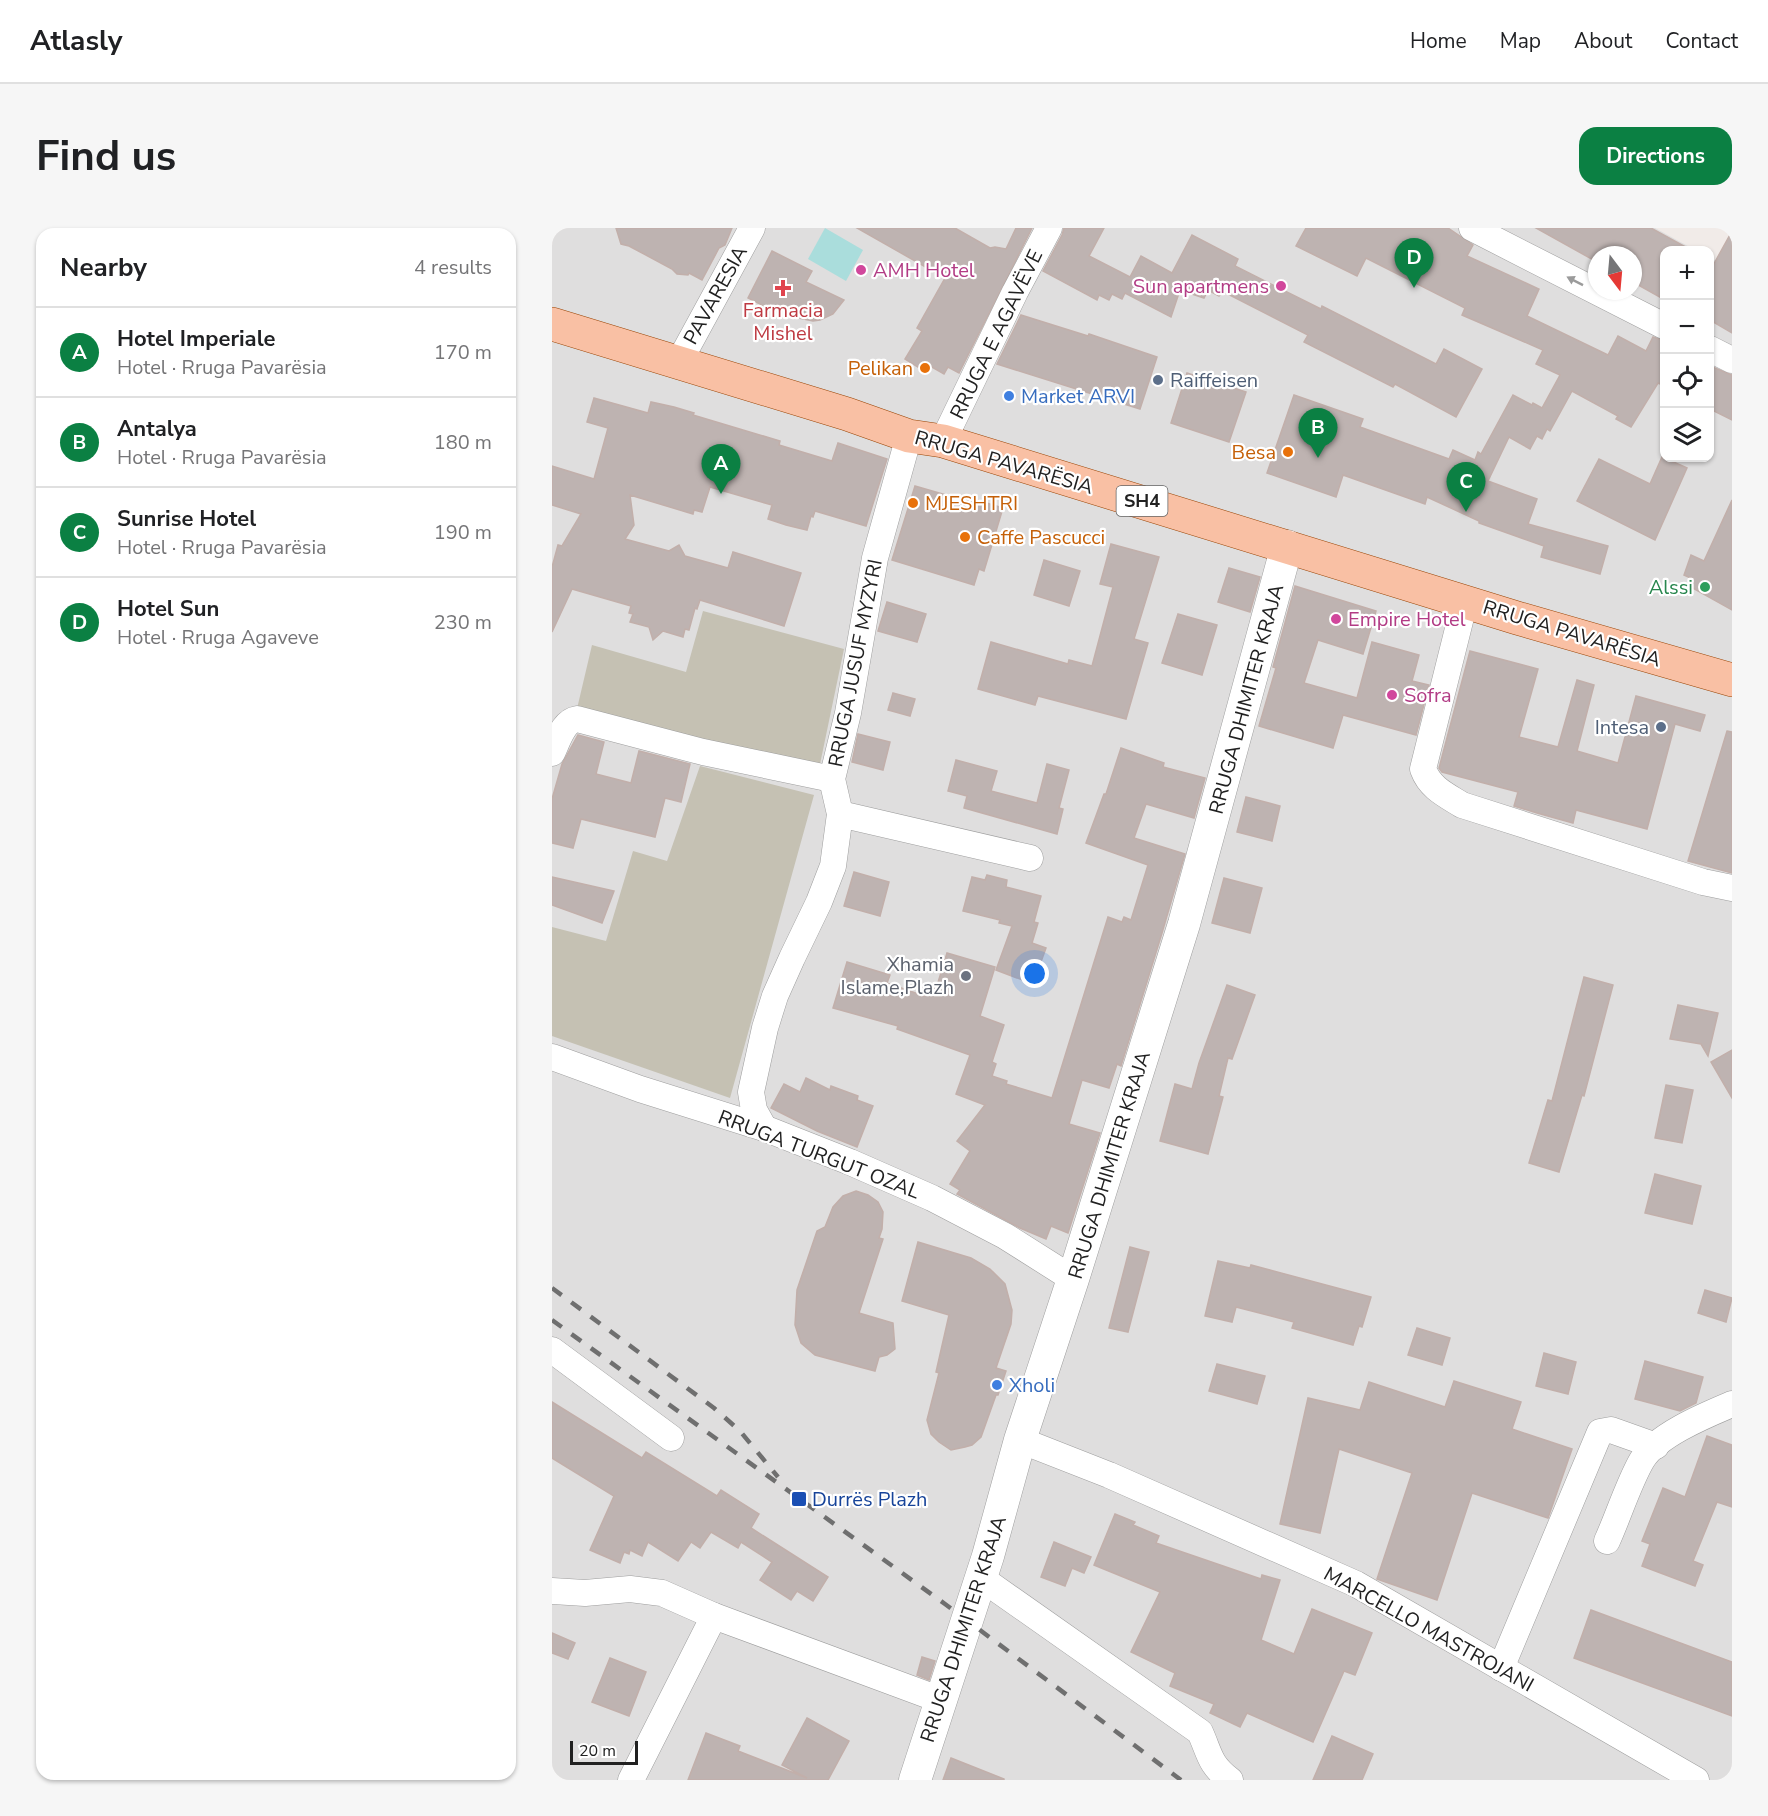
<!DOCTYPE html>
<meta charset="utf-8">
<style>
body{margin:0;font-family:"Nunito Sans",sans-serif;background:#f6f6f6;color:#202124}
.controls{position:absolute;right:18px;top:18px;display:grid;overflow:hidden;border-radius:12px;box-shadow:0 2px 4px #0004}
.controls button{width:54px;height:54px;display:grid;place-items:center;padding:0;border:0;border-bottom:2px solid #e0e0e0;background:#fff;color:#202124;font:30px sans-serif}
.compass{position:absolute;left:1036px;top:18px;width:54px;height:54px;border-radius:50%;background:#fff;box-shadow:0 2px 4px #0004;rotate:164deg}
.scale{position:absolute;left:18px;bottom:15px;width:68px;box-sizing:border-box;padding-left:6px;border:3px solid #212121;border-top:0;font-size:16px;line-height:21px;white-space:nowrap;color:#212121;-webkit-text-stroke:4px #fff;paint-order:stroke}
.you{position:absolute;left:483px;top:746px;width:21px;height:21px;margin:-15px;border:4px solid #fff;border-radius:50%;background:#1a73e8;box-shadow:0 0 0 9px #1a73e833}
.badge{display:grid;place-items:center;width:39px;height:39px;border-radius:50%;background:#0b8043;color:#fff;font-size:20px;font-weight:700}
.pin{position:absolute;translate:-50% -50px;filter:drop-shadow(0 2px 3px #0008)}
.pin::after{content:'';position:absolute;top:32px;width:21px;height:18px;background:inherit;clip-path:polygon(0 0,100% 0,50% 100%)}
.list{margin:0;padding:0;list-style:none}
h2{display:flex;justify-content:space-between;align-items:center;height:78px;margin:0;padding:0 24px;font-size:26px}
h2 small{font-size:20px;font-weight:400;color:#757577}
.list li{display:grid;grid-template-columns:39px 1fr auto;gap:18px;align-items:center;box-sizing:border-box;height:90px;padding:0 24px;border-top:2px solid #e0e0e0}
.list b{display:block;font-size:22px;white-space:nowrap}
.list p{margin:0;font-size:20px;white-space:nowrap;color:#757577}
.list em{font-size:20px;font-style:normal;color:#757577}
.icon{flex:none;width:33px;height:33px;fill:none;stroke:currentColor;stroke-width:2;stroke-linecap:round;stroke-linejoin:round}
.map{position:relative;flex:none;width:1180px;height:1552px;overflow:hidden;border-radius:18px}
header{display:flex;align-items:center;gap:36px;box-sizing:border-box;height:84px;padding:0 30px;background:#fff;border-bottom:2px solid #e0e0e0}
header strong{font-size:28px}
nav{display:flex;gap:33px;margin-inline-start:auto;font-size:21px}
.intro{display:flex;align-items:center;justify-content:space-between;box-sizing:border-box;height:144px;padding:0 36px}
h1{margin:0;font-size:42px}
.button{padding:15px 27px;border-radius:18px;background:#0b8043;color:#fff;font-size:21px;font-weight:700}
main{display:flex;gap:36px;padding:0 36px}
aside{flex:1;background:#fff;border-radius:18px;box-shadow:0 2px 4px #0004}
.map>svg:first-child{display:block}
.residential{fill:#dfdede;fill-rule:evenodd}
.construction{fill:#c5c1b3}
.water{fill:#aadddc}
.building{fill:#beb3b1;stroke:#c2afaa;stroke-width:1.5}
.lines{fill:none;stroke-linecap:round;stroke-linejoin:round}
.minor-casing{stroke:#9e9e9e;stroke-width:27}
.tertiary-casing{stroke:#9e9e9e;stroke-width:33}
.primary-casing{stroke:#994405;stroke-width:34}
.minor{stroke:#fff;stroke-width:26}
.tertiary{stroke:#fff;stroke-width:32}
.primary{stroke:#f9c0a4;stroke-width:33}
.rail{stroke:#6f6f6f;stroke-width:4.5;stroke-dasharray:12 12;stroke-linecap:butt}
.oneway{fill:#9b9b9b}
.hotel-dot{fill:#d1479c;stroke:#fff;stroke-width:2}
.health-dot{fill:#e0444e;stroke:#fff;stroke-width:2}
.food-dot{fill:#e8710a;stroke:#fff;stroke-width:2}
.service-dot{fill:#5c6f8a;stroke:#fff;stroke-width:2}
.shop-dot{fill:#3f7fe0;stroke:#fff;stroke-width:2}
.leisure-dot{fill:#2e9e5b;stroke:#fff;stroke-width:2}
.worship-dot{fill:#6b7280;stroke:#fff;stroke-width:2}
.transit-dot{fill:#1a4fb4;stroke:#fff;stroke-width:2}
.labels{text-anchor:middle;stroke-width:4.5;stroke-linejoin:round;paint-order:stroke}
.shield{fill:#fff;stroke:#646464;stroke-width:1.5}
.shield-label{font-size:18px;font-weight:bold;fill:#212121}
.hotel-label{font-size:20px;fill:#b23c85;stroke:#fff;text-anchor:start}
.street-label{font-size:20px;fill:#212121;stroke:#fff}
.health-label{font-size:20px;fill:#be3a42;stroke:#fff}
.food-label{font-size:20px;fill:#c56008;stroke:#fff;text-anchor:end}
.service-label{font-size:20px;fill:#4e5e75;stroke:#fff;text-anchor:start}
.shop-label{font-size:20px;fill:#366cbe;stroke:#fff;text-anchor:start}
.leisure-label{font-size:20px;fill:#27864d;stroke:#fff;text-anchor:end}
.worship-label{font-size:20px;fill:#5b616d;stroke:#fff;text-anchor:end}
.transit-label{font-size:20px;fill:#164399;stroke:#fff;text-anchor:start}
</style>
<header>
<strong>Atlasly</strong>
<nav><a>Home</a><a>Map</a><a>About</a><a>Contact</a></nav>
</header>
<div class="intro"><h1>Find us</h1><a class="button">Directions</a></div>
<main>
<aside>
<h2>Nearby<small>4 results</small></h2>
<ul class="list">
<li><span class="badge">A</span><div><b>Hotel Imperiale</b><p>Hotel · Rruga Pavarësia</p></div><em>170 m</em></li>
<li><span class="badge">B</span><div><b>Antalya</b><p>Hotel · Rruga Pavarësia</p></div><em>180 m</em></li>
<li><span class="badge">C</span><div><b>Sunrise Hotel</b><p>Hotel · Rruga Pavarësia</p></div><em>190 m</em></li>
<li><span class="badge">D</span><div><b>Hotel Sun</b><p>Hotel · Rruga Agaveve</p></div><em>230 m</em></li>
</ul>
</aside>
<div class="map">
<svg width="1180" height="1552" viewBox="0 0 1180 1552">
<rect width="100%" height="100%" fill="#f1ebe8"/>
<path class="residential" d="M0 0H1103L1143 22H1112V230H1158V30L1180 40V1552H0ZM1045 27H1081V63H1045Z"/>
<g class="construction">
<path d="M151 383 292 421 267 541 24 485 40 417 134 444Z"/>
<path d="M148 538 262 567 178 870 0 808V699L54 713 81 623 115 633Z"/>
</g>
<path class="water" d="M273 0 311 22 294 53 256 31Z"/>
<g class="building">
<path d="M64 0H180L173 17 167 20 150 52 137 45 136 47 125 46 120 41 77 18 69 16Z"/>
<path d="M305 0H403L438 20 443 19 454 21 464 0H480L407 145 396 139 392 146 373 135 369 141 353 131 370 103 365 100 393 50Z"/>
<path d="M512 0H552L537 28 578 49 589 28 620 45 640 7 686 31 683 38 769 81 770 78 884 136 892 121 930 141 904 189 843 156 841 159 752 114 756 107 670 63 667 68 656 62 652 70 628 62 619 89 573 65 570 71 560 66 557 72 547 67 545 72 491 43 510 7Z"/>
<path d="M754 0H896L921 17 915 28 987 61 975 88 1056 127 1066 108 1094 123 1101 109 1113 113V158L1106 155 1079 199 1064 191 1066 188 1020 163 998 203 995 201 990 211 985 208 978 221 957 209 936 253 985 271 976 296 1056 318 1048 346 989 329 992 318 927 295V293L875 269 873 276 791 247 784 269 715 245 742 167 811 191 808 199 897 231 901 222 923 232 926 224 929 226 961 167 980 177 981 175 990 180 1008 147 984 136 991 122 910 87 913 80 814 30 805 48 744 18Z"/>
<path d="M984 0H1099L1139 22H1113V72L1081 54V27H1045V34Z"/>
<path d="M1180 3V105L1158 92V43Z"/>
<path d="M220 23 260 43 254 54 292 72 281 86 268 92 261 93 237 88 235 90 196 70Z"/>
<path d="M469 87 536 108 537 106 605 129 588 181 445 136Z"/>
<path d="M1158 138 1180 147V192L1158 181Z"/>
<path d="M635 145 694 164 677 214 619 195Z"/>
<path d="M42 170 96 185 99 174 122 179 142 185 141 187 228 213 227 217 280 233 286 215 335 231 314 298 263 283 261 289 259 288 255 302 234 297 216 291 220 277 158 259 150 284 142 282 141 286 78 267 82 297 73 311 117 323 127 317 133 328 176 340 181 324 249 345 232 398 148 372 145 381 143 380 137 402 133 401 131 409 111 403 101 412 97 399 78 394 81 386 77 385 79 378 20 361 0 404V339L6 317 10 318 29 286 0 277V238L42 251 56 200 35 194Z"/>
<path d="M1110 229 1135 240 1103 312 1025 273 1047 231 1098 256Z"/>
<path d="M363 258 401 269 415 272V269L451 280 432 343 427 341 422 357 340 332Z"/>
<path d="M1180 272V382L1137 358 1141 351 1132 347 1139 327 1152 333Z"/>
<path d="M559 316 607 329 582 411 596 415 574 491 486 468 483 477 426 461 439 414 516 436 517 432 540 438 561 359 548 356Z"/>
<path d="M492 332 528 343 517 378 482 367Z"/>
<path d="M677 340 708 349 698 384 666 374Z"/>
<path d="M743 358 824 383 811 426 766 412 752 455 805 470 820 414 867 427 860 453 877 457 864 507 791 487 781 520 707 498 724 440 721 439Z"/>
<path d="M335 374 374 386 365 414 326 403Z"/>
<path d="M626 386 665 397 650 447 610 435Z"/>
<path d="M918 423 986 441 967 509 1006 519 1025 452 1042 457 1025 523 1066 535 1084 468 1153 487 1148 503 1123 496 1095 601 1024 582 1021 595 985 585 962 578 966 564 890 544 887 540Z"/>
<path d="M341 465 363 471 358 488 336 482Z"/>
<path d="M1175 503 1180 504V645L1136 633Z"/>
<path d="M306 506 338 514 331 542 300 534Z"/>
<path d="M26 507 52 514 44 546 79 555 87 523 138 536 129 574 113 570 103 609 29 591 21 620 0 615V571L10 536Z"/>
<path d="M569 520 612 535 611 539 653 550 642 590 594 576 582 610 633 626 610 705 569 838 565 836 557 860 530 852 517 896 548 905 516 1005 499 998 494 1011 468 1000 405 966 408 962 398 956 418 923 405 913 433 877 404 866 418 827 345 801 346 798 281 780 295 734 338 747 335 755 372 768 376 758 384 761 395 725 443 739 428 788 452 797 440 834 444 836 440 848 455 853 454 856 500 870 556 689 570 694 572 689 579 692 596 637 534 615 552 566H554Z"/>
<path d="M404 532 445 543 439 563 485 575 495 536 517 542 507 580 511 581 505 606 412 580 415 568 396 563Z"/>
<path d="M694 569 728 578 720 613 685 604Z"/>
<path d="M302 644 337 654 328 688 292 678Z"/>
<path d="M435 647 455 652 454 659 489 668 482 694 486 695 480 715 494 720 481 756 444 742 460 698 447 695 448 692 411 683 420 649 433 652Z"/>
<path d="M0 649 62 663 50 695 0 677Z"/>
<path d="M672 650 710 660 698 705 660 695Z"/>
<path d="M1032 749 1061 757 1032 868 1030 867 1007 944 977 935 996 872 1000 873Z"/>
<path d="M675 757 703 767 680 831 676 830 667 868 671 869 656 926 608 913 623 856 640 861 647 835Z"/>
<path d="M1126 777 1166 785 1156 828 1149 816 1118 811Z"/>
<path d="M1180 822V870L1159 834Z"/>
<path d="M254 850 278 862 279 858 306 868 305 872 321 878 305 919 265 903 219 880 232 856 248 864Z"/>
<path d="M1114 857 1141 862 1130 915 1103 910Z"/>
<path d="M1103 946 1149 958 1140 996 1093 985Z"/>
<path d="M304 963 316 967 326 974 331 984 330 1001 327 1010 331 1011 307 1085 341 1095 343 1121 335 1127 327 1129 323 1143 263 1127 249 1115 243 1097 245 1062 265 1003 273 999 281 979 291 968Z"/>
<path d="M366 1014 419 1030 438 1041 453 1056 460 1082 459 1096 444 1140 454 1143 446 1167H444L429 1209 420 1217 413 1219 399 1222 387 1214 379 1206 375 1192 387 1145 384 1144 397 1087 350 1073Z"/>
<path d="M578 1019 597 1024 576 1104 557 1100Z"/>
<path d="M666 1033 698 1040 699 1037 819 1069 810 1099 807 1098 801 1117 740 1100 742 1094 684 1079 680 1094 653 1088Z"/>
<path d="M1153 1062 1180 1070 1174 1094 1146 1085Z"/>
<path d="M865 1100 898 1110 890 1137 856 1127Z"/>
<path d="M992 1125 1024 1134 1016 1166 984 1158Z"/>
<path d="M1093 1133 1151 1149 1144 1175 1128 1183 1083 1171Z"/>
<path d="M665 1136 713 1148 705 1176 657 1163Z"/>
<path d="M902 1153 969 1174 960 1201 1020 1221 996 1290 920 1265 885 1372 825 1351 860 1245 787 1221 768 1305 728 1296 756 1170 808 1182 817 1154 893 1179Z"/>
<path d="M0 1174 90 1230 94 1224 165 1268 169 1262 207 1286 199 1300 276 1349 261 1373 245 1363 239 1372 208 1352 220 1334 189 1314 186 1320 159 1304 148 1320 139 1314 126 1333 96 1314 90 1328 78 1322 77 1326 72 1324 68 1335 38 1322 62 1268 0 1230Z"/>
<path d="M1155 1208 1180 1217V1279L1165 1274 1141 1333 1151 1337 1143 1358 1090 1338 1098 1316 1090 1313 1111 1260 1133 1269Z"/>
<path d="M563 1286 583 1294 581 1297 607 1308 604 1315 709 1351 710 1347 728 1352 709 1412 742 1426 760 1381 820 1405 803 1447 792 1443 761 1514 695 1485 688 1499 658 1485 662 1476 618 1458 623 1445 579 1424 608 1364 542 1337Z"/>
<path d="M502 1314 539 1329 532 1345 520 1340 513 1358 489 1349Z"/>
<path d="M1039 1382 1180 1434V1488L1022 1430Z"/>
<path d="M0 1405 23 1415 16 1431 0 1425Z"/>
<path d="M370 1429 383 1433 377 1452 365 1447Z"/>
<path d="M58 1430 94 1444 77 1488 40 1474Z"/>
<path d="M255 1490 297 1513 276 1552H136L154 1505 188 1518 186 1523 255 1550 230 1537Z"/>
<path d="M780 1508 821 1526 810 1552H761Z"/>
<path d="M399 1530 452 1551V1552H391Z"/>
</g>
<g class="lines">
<g class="minor-casing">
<g id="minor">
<path d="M920 0 1112 98"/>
<path d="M1158 121 1180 132"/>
<path d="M127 134 200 0"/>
<path d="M391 213 463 64 497 0"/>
<path d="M913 373 871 541C878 560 894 567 910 577L1151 654 1180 660"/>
<path d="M0 525C6 513 11 493 25 491L151 524 280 551"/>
<path d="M288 586 478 630"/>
<path d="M0 829 88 861 212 900 298 934 380 970 453 1008 521 1051"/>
<path d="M212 900 202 882 199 864 213 800 223 768 240 730 267 674 281 638 288 586 280 551 296 485 323 330 357 208"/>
<path d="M0 1122 119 1210"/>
<path d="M468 1212 557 1247 804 1356 1144 1552"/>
<path d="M1055 1313C1066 1289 1077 1254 1090 1232 1105 1207 1154 1187 1180 1176"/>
<path d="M429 1350 648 1504C658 1526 657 1536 678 1552"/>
<path d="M0 1363 33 1365 78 1361 110 1365 162 1388 389 1472"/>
<path d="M949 1440 1048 1204 1059 1202 1104 1218"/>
<path d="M79 1552 162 1388"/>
</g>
</g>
<g class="tertiary-casing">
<path id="tertiary" d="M363 1552 436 1328 468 1212 521 1051 632 696 735 318"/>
</g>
<g class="primary-casing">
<path id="primary" d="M0 96 295 186 357 208 391 213 965 390 1180 452"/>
</g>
<use href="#minor" class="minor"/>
<use href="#tertiary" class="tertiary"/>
<use href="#primary" class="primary"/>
<g class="rail">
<path d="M0 1060 162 1180 188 1203 226 1249"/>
<path d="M0 1092 393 1376 629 1552"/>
</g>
</g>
<defs><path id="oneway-solid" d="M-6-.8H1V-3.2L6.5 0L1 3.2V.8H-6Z" transform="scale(1.5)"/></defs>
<use class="oneway" href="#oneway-solid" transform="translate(1023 53) rotate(-153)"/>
<g class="hotel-dot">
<circle cx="309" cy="42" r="6"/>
<circle cx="729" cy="58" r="6"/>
<circle cx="784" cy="391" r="6"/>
<circle cx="840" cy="467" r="6"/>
</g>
<path class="health-dot" d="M228 51h6v6h6v6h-6v6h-6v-6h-6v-6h6z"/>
<g class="food-dot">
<circle cx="373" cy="140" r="6"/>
<circle cx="736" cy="224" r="6"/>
<circle cx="361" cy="275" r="6"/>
<circle cx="413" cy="309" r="6"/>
</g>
<g class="service-dot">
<circle cx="606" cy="152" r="6"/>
<circle cx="1109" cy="499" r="6"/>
</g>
<g class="shop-dot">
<circle cx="457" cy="168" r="6"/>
<circle cx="445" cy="1157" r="6"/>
</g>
<circle class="leisure-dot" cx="1153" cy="359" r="6"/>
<circle class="worship-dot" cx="414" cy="748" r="6"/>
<rect class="transit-dot" x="239" y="1263" width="16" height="16" rx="3"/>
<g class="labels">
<rect class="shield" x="564.5" y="258" width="51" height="30" rx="4.5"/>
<g class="shield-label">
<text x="590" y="279">SH4</text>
</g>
<g class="hotel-label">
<text x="321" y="49">AMH Hotel</text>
<text x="717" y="65" text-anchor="end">Sun apartmens</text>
<text x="796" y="398">Empire Hotel</text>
<text x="852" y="474">Sofra</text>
</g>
<g class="street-label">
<text transform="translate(163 67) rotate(-61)" y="7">PAVARESIA</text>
<text transform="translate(444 106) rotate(-64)" y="7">RRUGA E AGAVËVE</text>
<text transform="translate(452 234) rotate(16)" y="7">RRUGA PAVARËSIA</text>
<text transform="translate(1020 405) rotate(17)" y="7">RRUGA PAVARËSIA</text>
<text transform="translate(303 435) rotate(-79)" y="7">RRUGA JUSUF MYZYRI</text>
<text transform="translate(694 471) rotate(-75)" y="7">RRUGA DHIMITER KRAJA</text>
<text transform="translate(267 926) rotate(21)" y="7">RRUGA TURGUT OZAL</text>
<text transform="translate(557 937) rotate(-73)" y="7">RRUGA DHIMITER KRAJA</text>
<text transform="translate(411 1401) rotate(-72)" y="7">RRUGA DHIMITER KRAJA</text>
<text transform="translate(877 1401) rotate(29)" y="7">MARCELLO MASTROJANI</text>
</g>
<g class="health-label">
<text x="231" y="89">Farmacia<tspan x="231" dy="23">Mishel</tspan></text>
</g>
<g class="food-label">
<text x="361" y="147">Pelikan</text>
<text x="724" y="231">Besa</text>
<text x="373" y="282" text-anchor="start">MJESHTRI</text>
<text x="425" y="316" text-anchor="start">Caffe Pascucci</text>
</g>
<g class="service-label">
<text x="618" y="159">Raiffeisen</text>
<text x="1097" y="506" text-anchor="end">Intesa</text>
</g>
<g class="shop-label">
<text x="469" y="175">Market ARVI</text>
<text x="457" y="1164">Xholi</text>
</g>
<g class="leisure-label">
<text x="1141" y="366">Alssi</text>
</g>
<g class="worship-label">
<text x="402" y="743">Xhamia<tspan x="402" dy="23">Islame,Plazh</tspan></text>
</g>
<g class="transit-label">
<text x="260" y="1278">Durrës Plazh</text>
</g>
</g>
</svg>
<div class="controls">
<button>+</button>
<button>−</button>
<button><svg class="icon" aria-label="locate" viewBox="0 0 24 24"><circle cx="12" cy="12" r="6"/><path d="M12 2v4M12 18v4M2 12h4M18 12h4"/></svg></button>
<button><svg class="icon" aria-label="layers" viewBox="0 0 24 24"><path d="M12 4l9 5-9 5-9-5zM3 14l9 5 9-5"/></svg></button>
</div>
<svg class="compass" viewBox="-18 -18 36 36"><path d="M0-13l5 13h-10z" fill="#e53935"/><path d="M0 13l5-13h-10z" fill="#757577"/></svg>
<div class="scale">20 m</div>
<div class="you"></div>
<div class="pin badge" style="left:169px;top:266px">A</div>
<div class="pin badge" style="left:766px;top:230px">B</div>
<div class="pin badge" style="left:914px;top:284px">C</div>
<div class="pin badge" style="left:862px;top:60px">D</div>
</div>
</main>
